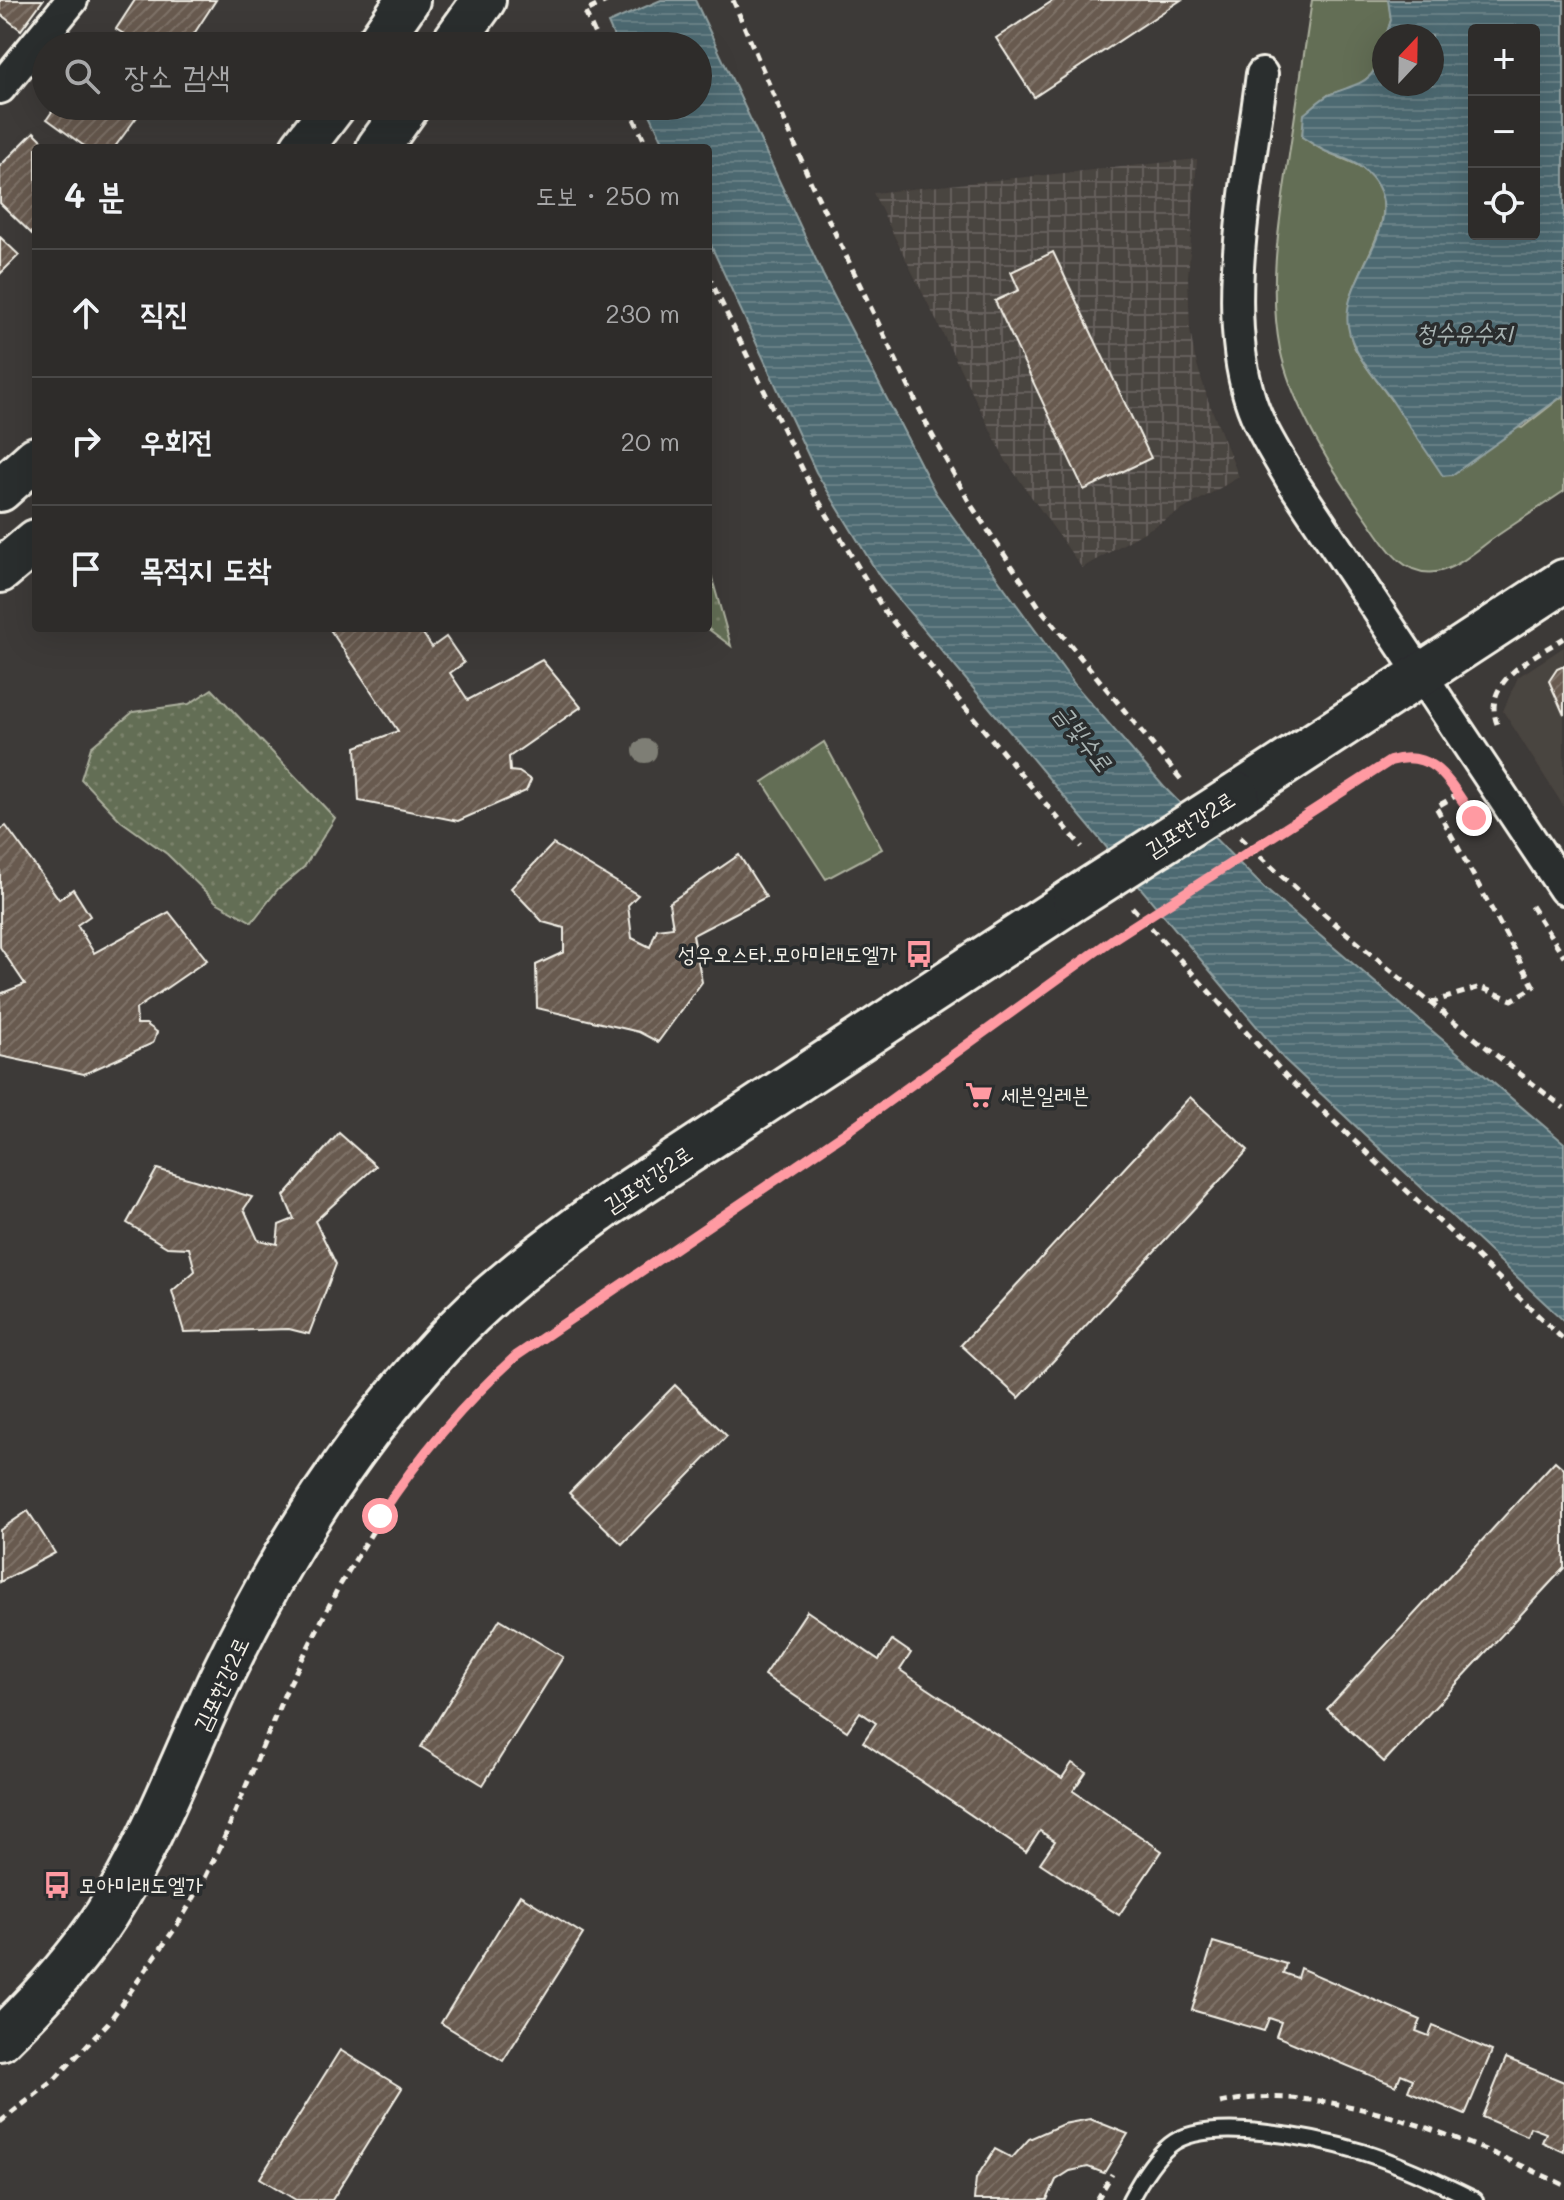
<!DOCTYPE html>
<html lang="ko">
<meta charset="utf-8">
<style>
body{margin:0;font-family:Mali,"Poor Story",sans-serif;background:#3a3836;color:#f1f3f6}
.controls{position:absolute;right:24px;top:24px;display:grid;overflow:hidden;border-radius:8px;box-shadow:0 8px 32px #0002}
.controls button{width:72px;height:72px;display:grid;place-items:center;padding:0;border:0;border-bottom:2px solid #494847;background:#2e2c2a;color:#f1f3f6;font:40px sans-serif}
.compass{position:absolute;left:1372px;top:24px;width:72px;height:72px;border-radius:50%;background:#2e2c2a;box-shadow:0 8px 32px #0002;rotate:22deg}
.stop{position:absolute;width:24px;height:24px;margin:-18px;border:6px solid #ff9aa2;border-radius:50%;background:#fff}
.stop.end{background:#ff9aa2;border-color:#fff;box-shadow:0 2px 8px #0008}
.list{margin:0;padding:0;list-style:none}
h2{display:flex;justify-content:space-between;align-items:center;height:104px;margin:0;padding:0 32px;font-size:34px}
h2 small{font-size:26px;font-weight:400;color:#a7a7a8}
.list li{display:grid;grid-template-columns:52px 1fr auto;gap:24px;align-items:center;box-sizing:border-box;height:128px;padding:0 32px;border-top:2px solid #494847}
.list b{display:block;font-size:30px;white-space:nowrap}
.list em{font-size:26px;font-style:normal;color:#a7a7a8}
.icon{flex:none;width:44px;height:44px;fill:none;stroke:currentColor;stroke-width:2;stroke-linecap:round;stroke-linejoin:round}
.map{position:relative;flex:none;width:1564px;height:2200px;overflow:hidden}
.search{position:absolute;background:#2e2c2a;box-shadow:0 8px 32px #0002;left:32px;top:32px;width:680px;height:88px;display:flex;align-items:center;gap:20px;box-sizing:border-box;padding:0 28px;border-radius:44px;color:#a7a7a8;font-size:30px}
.panel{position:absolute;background:#2e2c2a;box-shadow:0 8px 32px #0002;left:32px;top:144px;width:680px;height:488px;border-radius:8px}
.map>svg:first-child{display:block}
.built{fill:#4a443f}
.industrial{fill:url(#industrial-grid)}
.green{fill:#646e54;stroke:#acb09e;stroke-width:2}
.park{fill:url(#park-dots);stroke:#acb09e;stroke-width:2}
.water{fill:url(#water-rules);stroke:#90a0a1;stroke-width:2;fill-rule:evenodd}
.building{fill:url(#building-hatch);stroke:#f4f1e8;stroke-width:2}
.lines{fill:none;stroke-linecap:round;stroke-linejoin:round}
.lane-casing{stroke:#f4f1e8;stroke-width:20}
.street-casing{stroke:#f4f1e8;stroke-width:36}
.secondary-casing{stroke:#f4f1e8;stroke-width:48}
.path{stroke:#f4f1e8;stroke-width:5;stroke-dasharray:8 6;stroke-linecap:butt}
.lane{stroke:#2a2d2e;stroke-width:14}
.street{stroke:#2a2d2e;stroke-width:30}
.secondary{stroke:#2a2d2e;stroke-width:42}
.secondary-bridge-casing{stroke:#f4f1e8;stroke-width:48;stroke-linecap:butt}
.path-bridge{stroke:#f4f1e8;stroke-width:5;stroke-dasharray:8 6;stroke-linecap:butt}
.secondary-bridge{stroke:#2a2d2e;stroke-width:42}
.tree{fill:#7e7e74}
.route{stroke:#ff9aa2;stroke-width:10}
.labels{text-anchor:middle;stroke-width:7;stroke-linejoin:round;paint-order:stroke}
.street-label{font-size:22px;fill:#f4f1e8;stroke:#2a2d2e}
.poi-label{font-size:22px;fill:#f4f1e8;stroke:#2a2d2e;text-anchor:start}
.water-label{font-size:24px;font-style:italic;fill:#a9b4b3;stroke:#2a2d2e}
</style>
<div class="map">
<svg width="1564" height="2200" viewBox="0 0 1564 2200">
<defs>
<pattern id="industrial-grid" width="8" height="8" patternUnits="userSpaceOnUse" patternTransform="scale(2)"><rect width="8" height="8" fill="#4a443f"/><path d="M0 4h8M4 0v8" fill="none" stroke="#655f5b"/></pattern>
<pattern id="park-dots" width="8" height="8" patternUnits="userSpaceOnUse" patternTransform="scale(2)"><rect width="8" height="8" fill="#646e54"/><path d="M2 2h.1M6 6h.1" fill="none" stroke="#7b836d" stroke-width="1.8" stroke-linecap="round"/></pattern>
<pattern id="water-rules" width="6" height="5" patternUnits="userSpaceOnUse" patternTransform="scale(2)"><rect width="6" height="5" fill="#4d6a72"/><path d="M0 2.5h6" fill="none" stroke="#678086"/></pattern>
<pattern id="building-hatch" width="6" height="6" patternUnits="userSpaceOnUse" patternTransform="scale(2)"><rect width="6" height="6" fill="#685a4f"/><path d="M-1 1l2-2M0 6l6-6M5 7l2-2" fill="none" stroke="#7e7268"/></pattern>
</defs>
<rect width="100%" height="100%" fill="#3d3a38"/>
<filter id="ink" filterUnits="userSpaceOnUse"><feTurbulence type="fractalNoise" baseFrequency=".0125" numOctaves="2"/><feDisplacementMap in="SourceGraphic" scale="16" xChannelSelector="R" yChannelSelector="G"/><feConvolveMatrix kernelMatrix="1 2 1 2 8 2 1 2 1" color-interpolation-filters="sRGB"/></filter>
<g filter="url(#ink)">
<path class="built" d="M1564 647V807L1503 711 1518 677Z"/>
<path class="industrial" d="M1197 159 1188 277 1190 330 1195 358 1208 400 1239 477 1082 568 1006 461 873 193Z"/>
<g class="green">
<path d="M1312 0H1388L1389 2 1391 20 1386 36H1384L1380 58 1372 74 1359 85 1328 95 1305 114 1302 137C1309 141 1315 146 1323 150 1341 160 1362 162 1375 180 1402 216 1357 266 1350 301 1348 311 1349 334 1353 344 1362 364 1379 382 1391 400L1522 428 1564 395V491C1542 506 1520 520 1498 535 1480 547 1458 569 1436 572 1400 577 1383 541 1365 516 1332 470 1292 405 1280 349 1268 287 1279 224 1288 162 1296 108 1304 54 1312 0Z"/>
<path d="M824 742 882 849 826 879 763 782Z"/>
</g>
<g class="park">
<path d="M708 564 731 646 707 628Z"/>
<path d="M212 689 335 818 304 867 278 889 252 922 216 902 167 854 121 821 81 779 91 747 133 712 189 704Z"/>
</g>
<g class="water">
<path d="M661 0H695L823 275 935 492 1075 685 1164 787 1264 888 1564 1143V1321L1284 1059 880 577 816 472 708 239V148H666L646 106H698V46H618L608 23Z"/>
<path d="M1388 0H1564V395L1452 475 1443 476C1426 450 1408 425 1391 399 1375 377 1352 353 1348 326 1339 274 1421 216 1362 168 1351 159 1335 156 1323 150 1316 146 1309 141 1302 137L1304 114C1313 107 1321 98 1331 94 1364 81 1374 84 1384 45V84H1432V36H1386L1391 20ZM1474 30H1534V234H1474Z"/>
</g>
<g class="building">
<path d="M0 0H43L21 30 0 14Z"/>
<path d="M135 0H216L186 46H143L116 29Z"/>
<path d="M1054 0H1181L1034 97 996 38Z"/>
<path d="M56 106H145L114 148H87L47 119Z"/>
<path d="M34 132 50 148H36V232L33 235 0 203V166Z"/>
<path d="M0 237 19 255 0 274Z"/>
<path d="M1053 252 1151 458 1084 490 995 301 1019 290 1011 272Z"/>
<path d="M329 628H419L432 647 446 637 464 663 450 673 468 700 542 660 581 707 509 757 510 771 519 772 531 780 526 791 458 821 359 801 356 747 398 731Z"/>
<path d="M1564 666V715L1549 681 1557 669Z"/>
<path d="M6 826 59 899 73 889 90 916 77 925 94 953 169 912 207 960 136 1009 137 1024H146L157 1032 153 1043 84 1074 0 1056V994L25 984 0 947V830Z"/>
<path d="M553 844 638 895 628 905 632 938 650 947 657 929 673 927 669 903 739 855 766 897 693 935 702 982 658 1042 639 1032 537 1008 536 965 564 952V928L543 922 511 888Z"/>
<path d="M1190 1097 1248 1150 1019 1398 961 1345Z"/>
<path d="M339 1133 376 1166 315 1221 336 1264 309 1334 289 1329 184 1332 172 1291 195 1271 189 1248 167 1247 127 1223 157 1169 252 1197 244 1209 258 1240 277 1244 279 1225 294 1219 284 1196Z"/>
<path d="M675 1385 727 1436 622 1544 569 1493Z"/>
<path d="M1555 1461 1564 1469V1568L1384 1762 1327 1709Z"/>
<path d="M28 1511 55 1553 0 1582V1530Z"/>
<path d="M807 1611 879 1660 892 1640 911 1653 900 1670 1062 1778 1072 1763 1086 1772 1073 1791 1162 1851 1119 1915 1040 1863 1055 1841 1040 1831 1026 1852 863 1742 876 1723 860 1712 847 1731 764 1675Z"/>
<path d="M500 1619 563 1657 483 1785 421 1747Z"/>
<path d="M520 1895 583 1934 503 2061 441 2023Z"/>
<path d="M1213 1942 1286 1964 1283 1973 1297 1978 1300 1968 1421 2020 1416 2031 1429 2036 1433 2026 1492 2051 1465 2115 1408 2091 1413 2079 1401 2074 1396 2086 1276 2036 1281 2022 1269 2018 1264 2031 1192 2010Z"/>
<path d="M340 2050 402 2088 332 2200H296L260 2178Z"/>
<path d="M1506 2058 1564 2082V2152L1542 2142 1546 2133 1530 2127 1527 2136 1482 2117Z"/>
<path d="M1090 2119 1128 2134 1104 2173 1088 2167 1070 2171 1056 2180 1047 2200H974L976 2178 995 2149 1012 2158 1029 2139 1063 2124Z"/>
</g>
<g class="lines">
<g class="lane-casing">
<path id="lane" d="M1130 2200C1140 2181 1153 2159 1170 2145 1206 2115 1319 2139 1362 2152 1400 2164 1439 2182 1475 2200"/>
</g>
<g class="street-casing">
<g id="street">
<path d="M1262 74C1250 172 1220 304 1250 399 1259 428 1277 455 1292 481L1564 889"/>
<path d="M0 88 72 0"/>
</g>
</g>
<g class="secondary-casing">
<g id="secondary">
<path d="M376 46 408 0"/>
<path d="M451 46 484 0"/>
<path d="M302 148 334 106"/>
<path d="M378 148 408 106"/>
<path d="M0 490 36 458"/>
<path d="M0 571 36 541"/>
<path d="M1238 794 1564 581"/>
<path d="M0 2039C37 2003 78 1958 106 1915 154 1839 184 1755 222 1675 279 1556 353 1439 443 1343 491 1290 548 1249 605 1207L1074 899"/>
</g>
</g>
<g class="path">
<path d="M733 0 812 185 931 433 971 505 1040 608 1184 783"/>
<path d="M600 46 585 12 608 0"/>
<path d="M628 106 648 148"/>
<path d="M708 275 814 493 885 612 1082 847"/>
<path d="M1497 724C1481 680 1534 657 1564 638"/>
<path d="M1279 831 1390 761C1416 753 1431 761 1448 781"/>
<path d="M1240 837C1342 935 1453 1022 1564 1108"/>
<path d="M1531 906 1564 956"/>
<path d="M1132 907 1286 1076 1564 1340"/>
<path d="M1430 1003 1480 987 1512 1000 1534 987 1436 807 1457 795"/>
<path d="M1220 2103C1327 2079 1468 2140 1564 2185"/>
<path d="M0 2122 54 2080 108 2023 176 1927 201 1886 223 1841 285 1693 337 1590 405 1478 441 1431 483 1386 516 1356 564 1322 842 1135 1113 939"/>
<path d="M1097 2200 1112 2174"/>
</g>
<use href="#lane" class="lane"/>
<use href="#street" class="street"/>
<use href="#secondary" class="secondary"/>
<g class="secondary-bridge-casing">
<path id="secondary-bridge" d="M1074 899 1238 794"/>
</g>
<path class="path-bridge" d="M1113 939 1279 831"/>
<use href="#secondary-bridge" class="secondary-bridge"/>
</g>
<circle class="tree" cx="645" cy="751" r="12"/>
</g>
<g class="lines" filter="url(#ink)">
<path class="route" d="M380 1516C419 1456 463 1404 516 1356L842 1135 1113 939 1390 761C1436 747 1451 786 1474 818"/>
</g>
<defs>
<g id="bus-bare" transform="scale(2.16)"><path d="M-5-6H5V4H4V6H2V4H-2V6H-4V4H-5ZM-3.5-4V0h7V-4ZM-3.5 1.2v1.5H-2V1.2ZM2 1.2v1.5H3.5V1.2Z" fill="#ff9aa2" stroke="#2a2d2e" stroke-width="2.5" paint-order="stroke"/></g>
<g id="supermarket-bare" transform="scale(2.16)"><path d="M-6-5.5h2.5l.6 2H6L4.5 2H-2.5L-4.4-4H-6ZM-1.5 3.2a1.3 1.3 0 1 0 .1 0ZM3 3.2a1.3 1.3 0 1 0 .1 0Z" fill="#ff9aa2" stroke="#2a2d2e" stroke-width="2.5" paint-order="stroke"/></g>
</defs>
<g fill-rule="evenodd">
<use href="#bus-bare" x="919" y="954"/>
<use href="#supermarket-bare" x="979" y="1095"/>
<use href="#bus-bare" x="57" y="1885"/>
</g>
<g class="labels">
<g class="street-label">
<text transform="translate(1190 824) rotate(-33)" y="8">김포한강2로</text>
<text transform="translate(648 1179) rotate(-34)" y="8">김포한강2로</text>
<text transform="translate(221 1684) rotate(-65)" y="8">김포한강2로</text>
</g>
<g class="poi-label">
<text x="897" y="962" text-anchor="end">성우오스타.모아미래도엘가</text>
<text x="1001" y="1103">세븐일레븐</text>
<text x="79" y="1893">모아미래도엘가</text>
</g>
<g class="water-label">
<text x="1464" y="341">청수유수지</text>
<text transform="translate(1083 738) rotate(52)" y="8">금빛수로</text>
</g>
</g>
</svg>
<div class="controls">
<button>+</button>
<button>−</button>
<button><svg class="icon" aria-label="locate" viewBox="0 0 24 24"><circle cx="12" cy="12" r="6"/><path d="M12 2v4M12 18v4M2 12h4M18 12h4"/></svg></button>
</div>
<svg class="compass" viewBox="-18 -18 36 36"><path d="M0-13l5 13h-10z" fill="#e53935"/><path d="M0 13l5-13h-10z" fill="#a7a7a8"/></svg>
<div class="stop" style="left:380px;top:1516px"></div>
<div class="stop end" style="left:1474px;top:818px"></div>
<div class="search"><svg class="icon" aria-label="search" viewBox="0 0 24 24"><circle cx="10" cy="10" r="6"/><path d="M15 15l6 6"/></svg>장소 검색</div>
<section class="panel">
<h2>4 분<small>도보 · 250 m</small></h2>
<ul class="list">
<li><svg class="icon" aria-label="ahead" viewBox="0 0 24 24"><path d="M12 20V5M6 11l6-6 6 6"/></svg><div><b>직진</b></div><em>230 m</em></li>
<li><svg class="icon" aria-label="right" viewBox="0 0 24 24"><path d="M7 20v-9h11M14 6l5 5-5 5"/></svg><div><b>우회전</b></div><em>20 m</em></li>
<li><svg class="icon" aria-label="arrive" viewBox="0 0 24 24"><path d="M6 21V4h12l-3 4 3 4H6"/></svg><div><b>목적지 도착</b></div></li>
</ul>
</section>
</div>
